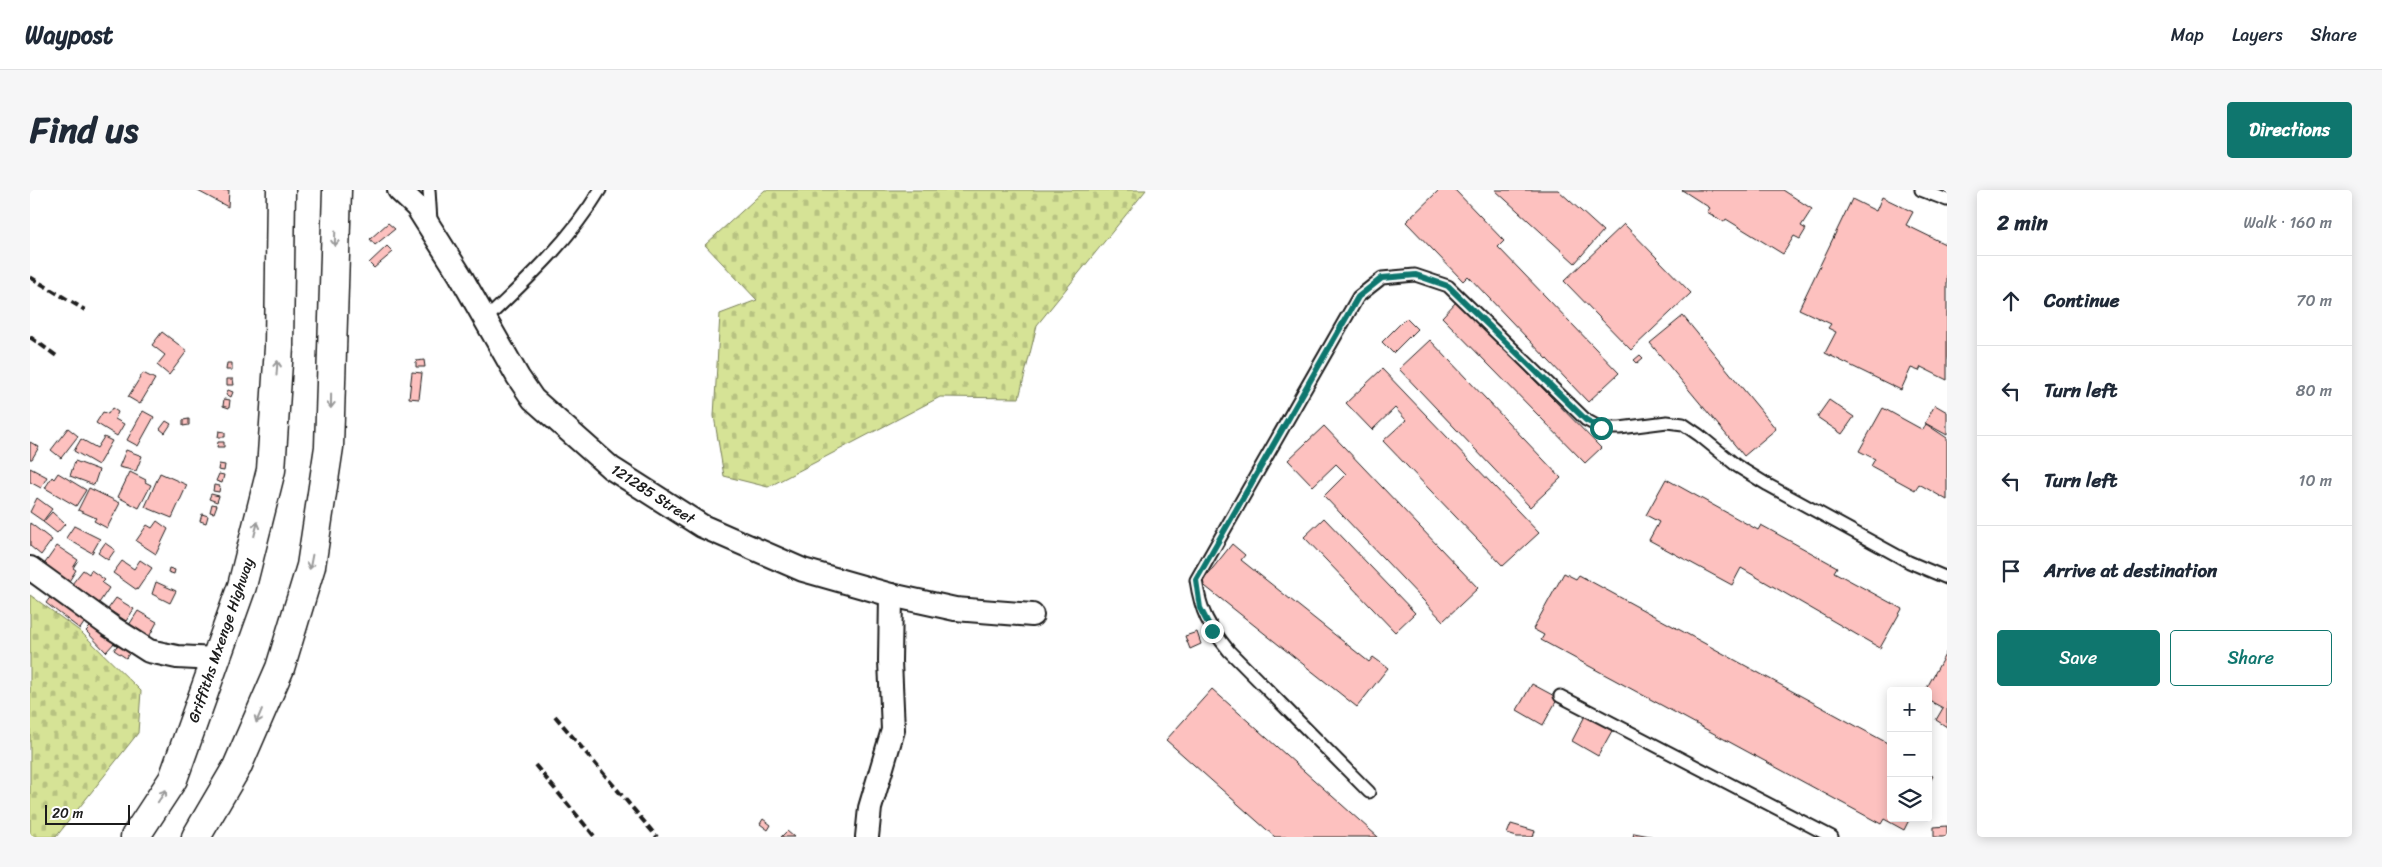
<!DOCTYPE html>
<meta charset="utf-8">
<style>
body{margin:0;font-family:Sriracha,sans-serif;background:#f6f6f7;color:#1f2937}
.controls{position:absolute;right:15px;bottom:15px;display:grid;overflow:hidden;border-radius:5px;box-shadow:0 2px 12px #0003}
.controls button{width:45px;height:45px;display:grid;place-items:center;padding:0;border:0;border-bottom:1px solid #e0e1e3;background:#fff;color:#1f2937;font:25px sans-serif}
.scale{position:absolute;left:15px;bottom:12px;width:85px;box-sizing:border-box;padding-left:5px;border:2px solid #1c1c1c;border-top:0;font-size:14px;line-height:18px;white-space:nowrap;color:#1c1c1c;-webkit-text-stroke:4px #fff;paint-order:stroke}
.stop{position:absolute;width:15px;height:15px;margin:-11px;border:4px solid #0f766e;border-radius:50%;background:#fff}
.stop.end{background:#0f766e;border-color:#fff;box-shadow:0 1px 5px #0008}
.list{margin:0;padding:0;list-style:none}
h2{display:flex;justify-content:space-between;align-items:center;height:65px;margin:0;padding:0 20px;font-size:21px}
h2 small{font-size:16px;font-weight:400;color:#747a83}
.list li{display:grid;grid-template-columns:32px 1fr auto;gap:15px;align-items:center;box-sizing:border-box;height:90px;padding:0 20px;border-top:1px solid #e0e1e3}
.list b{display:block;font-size:19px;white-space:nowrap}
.list em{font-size:16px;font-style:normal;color:#747a83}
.actions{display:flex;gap:10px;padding:15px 20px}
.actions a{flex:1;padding:11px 0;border:1px solid #0f766e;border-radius:5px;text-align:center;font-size:18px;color:#0f766e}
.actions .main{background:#0f766e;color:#fff}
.icon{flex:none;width:28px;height:28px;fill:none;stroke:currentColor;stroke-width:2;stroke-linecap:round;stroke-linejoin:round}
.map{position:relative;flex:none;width:1917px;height:647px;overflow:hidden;border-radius:5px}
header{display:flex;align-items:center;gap:30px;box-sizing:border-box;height:70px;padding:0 25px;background:#fff;border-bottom:1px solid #e0e1e3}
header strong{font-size:24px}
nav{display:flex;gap:28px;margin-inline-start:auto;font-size:18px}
.intro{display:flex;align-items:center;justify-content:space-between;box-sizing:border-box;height:120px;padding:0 30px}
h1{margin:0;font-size:35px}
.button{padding:12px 22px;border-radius:5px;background:#0f766e;color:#fff;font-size:18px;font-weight:700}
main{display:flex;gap:30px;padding:0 30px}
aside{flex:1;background:#fff;border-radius:5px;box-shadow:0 2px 12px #0003}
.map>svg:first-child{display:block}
.cemetery{fill:url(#cemetery-stones);stroke:#798059}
.building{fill:#fdc1bf;stroke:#1c1c1c}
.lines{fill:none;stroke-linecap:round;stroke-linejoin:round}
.lane-casing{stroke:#1c1c1c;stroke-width:15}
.street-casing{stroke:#1c1c1c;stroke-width:26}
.secondary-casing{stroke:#1c1c1c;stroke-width:31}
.lane{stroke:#fff;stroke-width:11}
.street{stroke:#fff;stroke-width:22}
.secondary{stroke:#fff;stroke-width:28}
.rail{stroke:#1c1c1c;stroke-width:4;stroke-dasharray:8 4;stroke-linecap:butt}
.oneway{stroke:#999}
.route{stroke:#0f766e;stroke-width:6}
.labels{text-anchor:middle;stroke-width:4;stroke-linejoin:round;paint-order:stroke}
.street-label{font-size:15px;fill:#1c1c1c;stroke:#fff}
</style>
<header>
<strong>Waypost</strong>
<nav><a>Map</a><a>Layers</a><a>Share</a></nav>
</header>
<div class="intro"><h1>Find us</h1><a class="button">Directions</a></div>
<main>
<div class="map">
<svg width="1917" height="647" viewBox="0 0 1917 647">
<defs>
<pattern id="cemetery-stones" width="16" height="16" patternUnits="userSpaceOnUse" patternTransform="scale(1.25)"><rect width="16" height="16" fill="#d6e396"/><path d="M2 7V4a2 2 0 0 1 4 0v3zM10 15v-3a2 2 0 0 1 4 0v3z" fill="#b7c281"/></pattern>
</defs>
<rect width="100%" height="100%" fill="#fff"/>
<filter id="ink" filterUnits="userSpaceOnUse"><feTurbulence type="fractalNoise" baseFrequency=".02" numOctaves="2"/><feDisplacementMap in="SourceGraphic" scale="10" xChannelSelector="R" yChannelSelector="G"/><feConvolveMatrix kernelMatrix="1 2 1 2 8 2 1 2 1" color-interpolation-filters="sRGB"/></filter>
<g filter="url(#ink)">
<g class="cemetery">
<path d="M735 0H1116L1007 135 989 208 910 207 738 297 694 286 684 226 690 124 727 110 675 55Z"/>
<path d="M0 405 51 442 111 501 108 543 26 647H0Z"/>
</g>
<g class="building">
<path d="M166 0H199L198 17Z"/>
<path d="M1409 0H1425L1474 51 1468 57 1589 183 1558 212 1438 86 1433 91 1376 32Z"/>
<path d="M1465 0H1528L1573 41 1545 73Z"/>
<path d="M1652 0H1753L1782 19 1771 36 1776 39 1770 49 1764 46 1753 64 1696 29 1694 32 1677 22 1680 18Z"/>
<path d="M1852 7 1883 22 1876 35 1917 55V190L1891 177 1889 181 1881 178 1871 200 1795 163 1806 142 1798 138 1801 134 1769 119 1822 9 1846 21Z"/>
<path d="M358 33 365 39 345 55 340 49Z"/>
<path d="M1594 34 1661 103 1601 160 1534 91Z"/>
<path d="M357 56 363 62 344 78 339 73Z"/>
<path d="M1427 111 1571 258 1555 273 1412 127Z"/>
<path d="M1653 126 1746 239 1714 266 1620 153Z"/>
<path d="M1376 128 1387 139 1363 163 1352 152Z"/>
<path d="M132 142 157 161 139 185 127 175 135 165 122 155Z"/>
<path d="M1400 150 1531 288 1500 317 1369 179Z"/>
<path d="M1610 165 1613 168 1607 173 1604 170Z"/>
<path d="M394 170 395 177H386V171Z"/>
<path d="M197 173H202V180H196Z"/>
<path d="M1352 179 1509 343 1473 376 1353 251 1376 230 1365 218 1342 240 1316 213Z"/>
<path d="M382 182 392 183 389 209 379 208Z"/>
<path d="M113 183 125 189 110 214 98 207Z"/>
<path d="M197 189H203L204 195H197Z"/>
<path d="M198 200 203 202 201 207 196 204Z"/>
<path d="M194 209 200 210 199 218 193 216Z"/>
<path d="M1799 210 1824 227 1812 244 1787 227Z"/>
<path d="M1905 215 1917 222V245L1895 233Z"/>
<path d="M82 218 88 222 85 229 94 234 87 246 66 233 73 222 78 224Z"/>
<path d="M1853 218 1893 240 1896 234 1917 248V310L1889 294 1885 300 1841 276 1845 269 1829 261Z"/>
<path d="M113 221 124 227 108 256 97 250Z"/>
<path d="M159 229V235L153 236V230Z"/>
<path d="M136 231 141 234 135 243 130 239Z"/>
<path d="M1294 236 1448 398 1413 431 1294 306 1316 284 1306 274 1283 296 1258 270Z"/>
<path d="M38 238 48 246 31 268 21 260Z"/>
<path d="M189 241 195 242V247H188Z"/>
<path d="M74 247 82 251 68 275 44 261 51 249 67 258Z"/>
<path d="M0 252 9 257 2 269H0Z"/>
<path d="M188 252H194V257H187Z"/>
<path d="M96 260 112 266 106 281 89 277Z"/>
<path d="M45 271 69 280 64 295 40 286Z"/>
<path d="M189 274 195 275 194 281 188 280Z"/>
<path d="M0 278 17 287 11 298 0 292Z"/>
<path d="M100 282 116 290 115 292 121 295 109 318 88 307Z"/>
<path d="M28 283 56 300 46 316 15 298 22 287 24 289Z"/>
<path d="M130 283 157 295 142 328 115 317Z"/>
<path d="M189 284 194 285 192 293 186 291Z"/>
<path d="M1636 289 1728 340 1731 335 1807 377 1804 382 1872 419 1850 458 1711 378 1702 395 1619 350 1629 332 1616 325Z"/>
<path d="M184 295 190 296 189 302 183 301Z"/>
<path d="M59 298 90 313 77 338 64 331 66 328 48 320Z"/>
<path d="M181 304 189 306 187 312 179 309Z"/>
<path d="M7 308 22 319 13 331 0 322Z"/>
<path d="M182 314 187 315 184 323 180 322Z"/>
<path d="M22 322 35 334 27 343 13 332Z"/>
<path d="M172 324 178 326 176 333 170 331Z"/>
<path d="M1294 328 1385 423 1365 442 1274 347Z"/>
<path d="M127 331 138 339 126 364 106 351 117 335 122 338Z"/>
<path d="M0 333 22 350 11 365 0 356Z"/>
<path d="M44 336 70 349 62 363 36 348Z"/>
<path d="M75 353 85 360 78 370 68 363Z"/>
<path d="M1202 354 1215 365 1211 370 1339 472 1343 467 1358 478 1327 517 1171 393Z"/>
<path d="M27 356 48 370 43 378 46 380 38 393 13 376Z"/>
<path d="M110 370 122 378 107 400 83 383 92 371 104 379Z"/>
<path d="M139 378 145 380 144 384 138 382Z"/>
<path d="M53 380 59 384 61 380 75 390 72 393 79 398 69 413 42 394Z"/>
<path d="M1534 383 1546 389 1549 385 1861 555V628H1880L1874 640 1854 629 1851 634 1511 450 1514 445 1503 439Z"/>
<path d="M126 392 146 401 140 413 122 404Z"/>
<path d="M24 402 58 427 50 439 16 413Z"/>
<path d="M86 408 104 419 96 431 78 419Z"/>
<path d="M108 421 127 432 119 447 99 435Z"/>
<path d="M66 431 86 451 76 462 56 441Z"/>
<path d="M1167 442 1171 454 1160 459 1155 446Z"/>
<path d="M89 453 101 461 96 468 84 460Z"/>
<path d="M1917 461V537L1906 530 1913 518 1898 510V501H1895Z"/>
<path d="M1502 494 1528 508 1513 535 1487 520Z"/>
<path d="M1182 499 1348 647H1245L1136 550Z"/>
<path d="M1556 524 1583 539 1568 566 1542 551Z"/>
<path d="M1898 584 1903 586 1898 595Z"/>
<path d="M733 629 741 635 738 640 730 634Z"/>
<path d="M1481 634 1505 641 1503 647H1487L1477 644Z"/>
<path d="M1917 636V647H1904V637Z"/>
<path d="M757 641 764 647H751Z"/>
<path d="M1604 643 1625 647H1603Z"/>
</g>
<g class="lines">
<g class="lane-casing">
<g id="lane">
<path d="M399 0 401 31"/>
<path d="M1891 0 1917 10"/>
<path d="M455 130C497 90 540 50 570 0"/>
<path d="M1530 506 1802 647"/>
<path d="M1339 602 1199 461C1178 435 1171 423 1166 390L1328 107 1352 88 1385 85 1418 96 1556 230 1571 238H1590L1637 232 1653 234 1669 245 1707 276 1738 295 1879 372 1917 388"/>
</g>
</g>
<g class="street-casing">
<g id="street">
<path d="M369 0 387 17 430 85 488 187 503 209 581 278 672 336 773 380 861 405 925 419 1002 425"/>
<path d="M0 378 80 436 119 461 147 467 186 469"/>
<path d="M837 647 840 618 863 540 860 471 861 405"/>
</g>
</g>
<g class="secondary-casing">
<g id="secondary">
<path d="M105 647 143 589 212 396 241 280 249 157 251 0"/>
<path d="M166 647 207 577 250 478 281 376 299 257 307 0"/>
</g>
</g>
<use href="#lane" class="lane"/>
<use href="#street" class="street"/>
<use href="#secondary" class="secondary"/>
<g class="rail">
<path d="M0 87 55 120"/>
<path d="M0 147 28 167"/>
<path d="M525 526 627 647"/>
<path d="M505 575 565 647"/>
</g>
</g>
<defs><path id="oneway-shaft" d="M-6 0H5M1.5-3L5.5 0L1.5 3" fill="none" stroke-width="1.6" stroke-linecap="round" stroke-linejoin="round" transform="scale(1.25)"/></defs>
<g class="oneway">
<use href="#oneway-shaft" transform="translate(305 49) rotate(92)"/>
<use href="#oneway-shaft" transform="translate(247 178) rotate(-86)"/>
<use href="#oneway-shaft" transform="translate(301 211) rotate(91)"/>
<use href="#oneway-shaft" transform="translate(226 339) rotate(-76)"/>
<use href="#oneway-shaft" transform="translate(281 372) rotate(101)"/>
<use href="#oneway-shaft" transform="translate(229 526) rotate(113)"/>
<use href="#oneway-shaft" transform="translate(132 606) rotate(-56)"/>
</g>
</g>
<g class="lines" filter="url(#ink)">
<path class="route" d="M1182 441 1170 418 1166 390 1328 107 1352 88 1386 85 1418 96 1556 230 1571 238"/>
</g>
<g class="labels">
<g class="street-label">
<text transform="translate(623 304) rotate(33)" y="5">121285 Street</text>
<text transform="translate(191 450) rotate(-71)" y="5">Griffiths Mxenge Highway</text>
</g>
</g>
</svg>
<div class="controls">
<button>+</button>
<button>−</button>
<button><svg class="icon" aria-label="layers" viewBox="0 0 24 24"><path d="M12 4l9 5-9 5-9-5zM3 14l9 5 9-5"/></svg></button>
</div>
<div class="scale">20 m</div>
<div class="stop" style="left:1571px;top:238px"></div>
<div class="stop end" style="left:1182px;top:441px"></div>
</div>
<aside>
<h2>2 min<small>Walk · 160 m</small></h2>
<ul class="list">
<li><svg class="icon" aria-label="ahead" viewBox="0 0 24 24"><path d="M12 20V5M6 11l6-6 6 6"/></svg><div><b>Continue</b></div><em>70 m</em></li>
<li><svg class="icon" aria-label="left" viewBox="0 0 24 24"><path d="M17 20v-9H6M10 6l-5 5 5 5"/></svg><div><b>Turn left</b></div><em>80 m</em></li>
<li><svg class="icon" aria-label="left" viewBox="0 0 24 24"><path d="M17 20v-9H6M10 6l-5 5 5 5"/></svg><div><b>Turn left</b></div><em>10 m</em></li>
<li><svg class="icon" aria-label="arrive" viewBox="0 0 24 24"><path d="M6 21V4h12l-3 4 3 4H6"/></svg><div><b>Arrive at destination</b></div></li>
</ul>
<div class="actions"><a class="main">Save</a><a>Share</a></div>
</aside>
</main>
